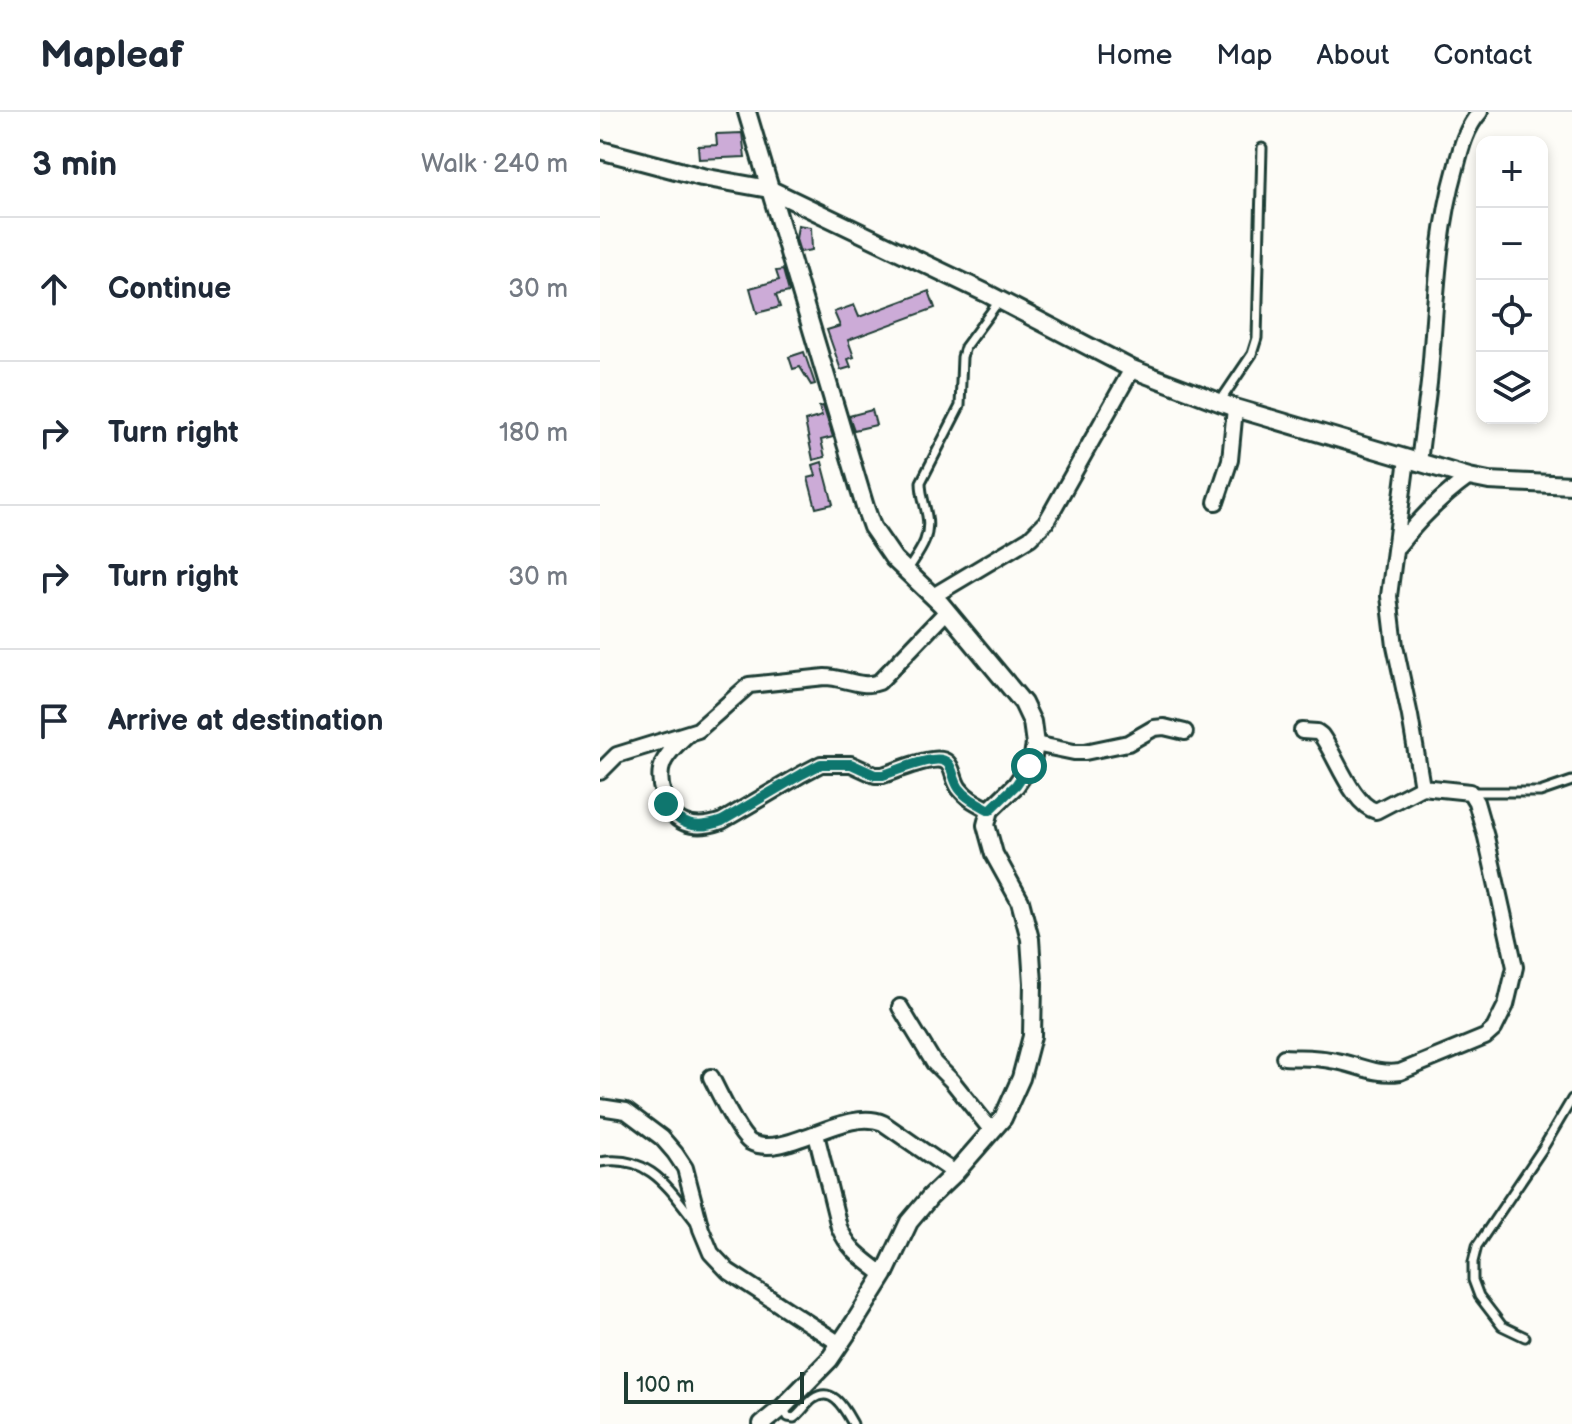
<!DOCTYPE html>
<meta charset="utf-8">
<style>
body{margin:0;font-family:"Balsamiq Sans",sans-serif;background:#f2f2f3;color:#1f2937}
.controls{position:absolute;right:24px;top:24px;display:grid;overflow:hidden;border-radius:16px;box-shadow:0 4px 12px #0003}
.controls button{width:72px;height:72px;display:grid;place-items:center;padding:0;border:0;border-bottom:2px solid #e0e1e3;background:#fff;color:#1f2937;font:40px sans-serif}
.scale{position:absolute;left:24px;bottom:20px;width:180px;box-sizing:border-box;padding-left:8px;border:4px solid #1f3d34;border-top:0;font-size:22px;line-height:28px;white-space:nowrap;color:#1f3d34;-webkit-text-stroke:6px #fdfcf7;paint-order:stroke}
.stop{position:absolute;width:24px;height:24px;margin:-18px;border:6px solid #0f766e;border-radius:50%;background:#fff}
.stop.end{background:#0f766e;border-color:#fff;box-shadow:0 2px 8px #0008}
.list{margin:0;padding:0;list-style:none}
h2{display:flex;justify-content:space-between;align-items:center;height:104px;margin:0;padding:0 32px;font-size:34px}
h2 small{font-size:26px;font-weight:400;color:#747a83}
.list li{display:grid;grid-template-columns:52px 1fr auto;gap:24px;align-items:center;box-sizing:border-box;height:144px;padding:0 32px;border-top:2px solid #e0e1e3}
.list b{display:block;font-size:30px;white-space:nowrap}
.list em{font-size:26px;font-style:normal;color:#747a83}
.icon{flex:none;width:44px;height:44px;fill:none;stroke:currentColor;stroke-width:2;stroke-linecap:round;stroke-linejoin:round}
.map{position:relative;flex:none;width:972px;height:1312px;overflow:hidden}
header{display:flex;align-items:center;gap:48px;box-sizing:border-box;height:112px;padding:0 40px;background:#fff;border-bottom:2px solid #e0e1e3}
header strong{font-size:38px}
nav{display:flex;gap:44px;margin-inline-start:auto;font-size:28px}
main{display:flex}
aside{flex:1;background:#fff}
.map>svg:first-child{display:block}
.building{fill:#ccabd7;stroke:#1f3d34;stroke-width:2}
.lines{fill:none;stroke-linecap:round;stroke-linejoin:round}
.service-casing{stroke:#1f3d34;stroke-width:13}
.minor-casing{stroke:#1f3d34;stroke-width:20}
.tertiary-casing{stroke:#1f3d34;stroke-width:22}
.service{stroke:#fdfcf7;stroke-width:7}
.minor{stroke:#fdfcf7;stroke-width:14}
.tertiary{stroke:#fdfcf7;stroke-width:16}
.route{stroke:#0f766e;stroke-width:10}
</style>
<header>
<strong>Mapleaf</strong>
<nav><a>Home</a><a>Map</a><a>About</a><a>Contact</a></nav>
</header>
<main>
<aside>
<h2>3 min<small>Walk · 240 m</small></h2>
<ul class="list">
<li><svg class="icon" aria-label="ahead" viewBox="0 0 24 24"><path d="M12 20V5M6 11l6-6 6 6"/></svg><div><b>Continue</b></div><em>30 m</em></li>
<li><svg class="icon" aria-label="right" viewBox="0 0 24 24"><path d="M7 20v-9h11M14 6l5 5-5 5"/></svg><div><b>Turn right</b></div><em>180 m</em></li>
<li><svg class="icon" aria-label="right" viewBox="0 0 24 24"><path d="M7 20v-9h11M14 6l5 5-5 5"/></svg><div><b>Turn right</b></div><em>30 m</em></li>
<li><svg class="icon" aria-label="arrive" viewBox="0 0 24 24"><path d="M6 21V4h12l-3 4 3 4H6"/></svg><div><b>Arrive at destination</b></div></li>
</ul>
</aside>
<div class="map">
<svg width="972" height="1312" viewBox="0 0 972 1312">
<rect width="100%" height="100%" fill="#fdfcf7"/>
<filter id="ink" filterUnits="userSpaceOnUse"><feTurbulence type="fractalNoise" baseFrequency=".0125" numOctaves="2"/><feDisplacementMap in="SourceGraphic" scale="16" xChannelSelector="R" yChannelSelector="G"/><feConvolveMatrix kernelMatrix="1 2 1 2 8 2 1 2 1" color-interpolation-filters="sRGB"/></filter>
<g filter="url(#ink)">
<g class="building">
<path d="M142 21 145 45 99 47 98 34 117 33 116 22Z"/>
<path d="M198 113 211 115 212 138 200 140 196 127Z"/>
<path d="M183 158 189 180 176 183 180 195 157 201 150 176 179 168 176 159Z"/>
<path d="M329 179 335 196 248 228 254 245 248 247 251 255 241 258 227 218 240 214 234 200 254 193 259 205Z"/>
<path d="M204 240 215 272 211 273 200 255 193 257 189 245Z"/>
<path d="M223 294 233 325 221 328 225 345 213 348 205 309 222 304 219 295Z"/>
<path d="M272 298 276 313 254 318 249 304Z"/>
<path d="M222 350 233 392 216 396 208 366 216 364 213 353Z"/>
</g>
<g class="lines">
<g class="service-casing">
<g id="service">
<path d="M621 288 652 242 657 226 662 36"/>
<path d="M307 459C319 440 331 427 327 404 325 392 321 383 321 370L360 294 362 245 365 235 399 189"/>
<path d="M872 680H940L972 669"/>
<path d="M0 1050C49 1042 68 1075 95 1109"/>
<path d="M925 1225 902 1214 879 1184 873 1168V1150L877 1134 943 1036 972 987"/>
<path d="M184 1297 188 1305 194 1306C201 1301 206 1292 213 1287 233 1273 245 1298 253 1312"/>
</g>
</g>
<g class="minor-casing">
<g id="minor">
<path d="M819 351C822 324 826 297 829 271 836 199 836 126 856 56 861 35 866 16 880 0"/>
<path d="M616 390 630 348 635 296"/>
<path d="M798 434C819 407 841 385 869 365"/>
<path d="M333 484 430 426 446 410 532 257"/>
<path d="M702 619 717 620 721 623C736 643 752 693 776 699L822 675"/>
<path d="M88 622C79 630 68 640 63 651 59 661 60 672 63 682 71 713 94 719 122 709L202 662 221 652H251L275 663H283C298 658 316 650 332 648 355 644 350 663 359 676 367 687 379 692 390 698"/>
<path d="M435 632 474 640H485L528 631 554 616 564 615 585 620"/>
<path d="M0 660 17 643 98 618 149 573 225 565C243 565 262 577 279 570L347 499"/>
<path d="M300 895 334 951 352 969 392 1019"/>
<path d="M684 945C699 946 715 945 730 948 755 951 774 964 800 960L885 925 894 917 906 893 915 855 886 725 876 690 870 680 822 675 810 604 795 534 789 484 807 347"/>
<path d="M111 965C118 979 139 1023 150 1030 184 1049 246 994 283 1011L355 1061"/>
<path d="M0 995 26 999 62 1026 75 1041 85 1056 101 1117 111 1141 128 1159 240 1232"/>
<path d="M216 1022 239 1115C249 1139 264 1147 284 1163"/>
</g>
</g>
<g class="tertiary-casing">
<g id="tertiary">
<path d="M147 0 265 395 272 415 294 447 341 492 423 591 432 610 435 632 433 644 429 654 416 673 390 698 386 713 394 742 420 789 430 827 433 871 432 924 421 966 403 1006 355 1061 330 1085 309 1110 284 1163 254 1211 229 1248 183 1295 162 1312"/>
<path d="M0 38 102 65 169 77 386 181 532 257 635 296 869 365 889 369 972 373"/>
</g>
</g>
<use href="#service" class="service"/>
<use href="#minor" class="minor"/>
<use href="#tertiary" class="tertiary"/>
</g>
</g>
<g class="lines" filter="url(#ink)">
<path class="route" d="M66 692C79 715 98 718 122 709L202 662 221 652H251L275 663H283C299 658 316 650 332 648 355 644 350 663 359 676 367 687 379 692 390 698L416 673 429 654"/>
</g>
</svg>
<div class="controls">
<button>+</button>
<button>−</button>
<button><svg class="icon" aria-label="locate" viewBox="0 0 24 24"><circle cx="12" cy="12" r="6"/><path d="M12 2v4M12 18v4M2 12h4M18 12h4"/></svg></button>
<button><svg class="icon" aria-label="layers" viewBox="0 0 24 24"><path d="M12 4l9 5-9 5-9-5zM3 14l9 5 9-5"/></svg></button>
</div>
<div class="scale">100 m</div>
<div class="stop" style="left:429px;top:654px"></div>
<div class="stop end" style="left:66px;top:692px"></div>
</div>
</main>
